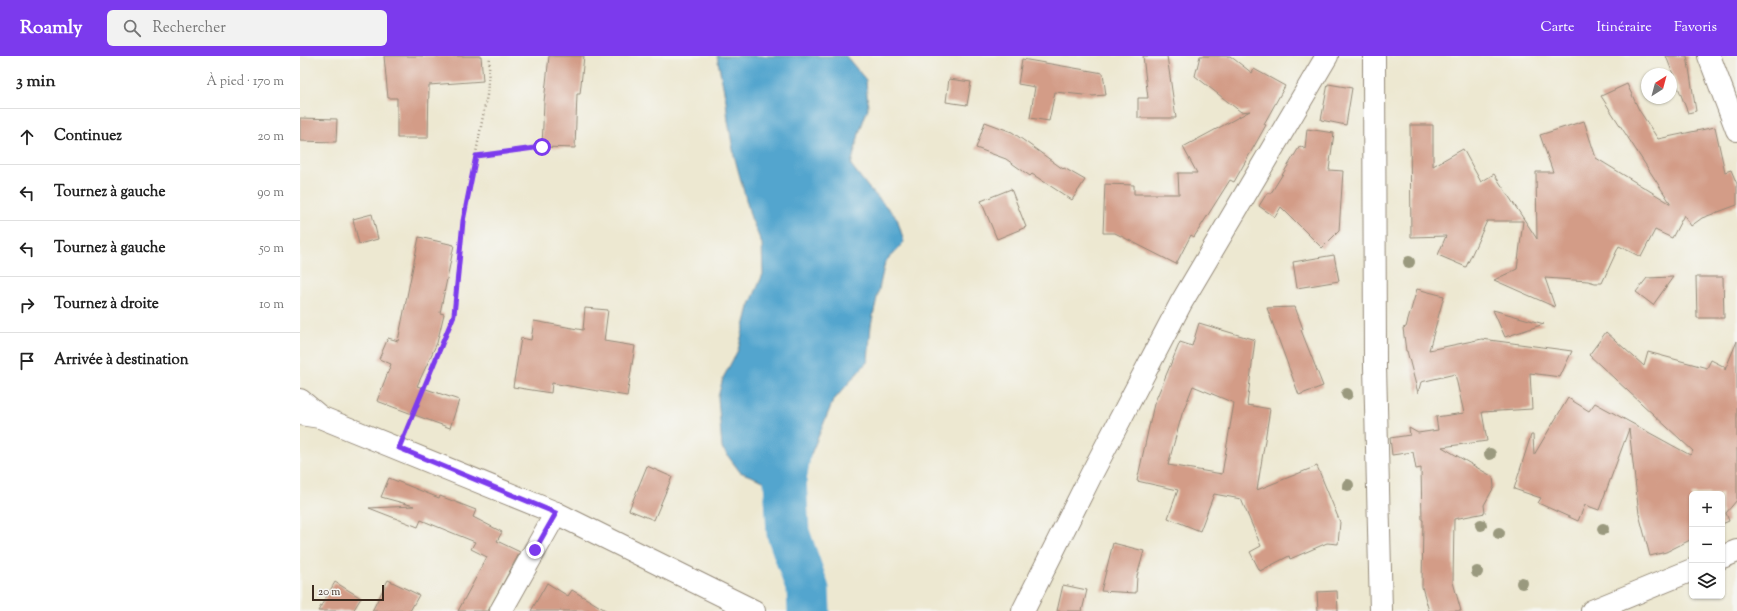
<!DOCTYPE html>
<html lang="fr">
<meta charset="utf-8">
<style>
body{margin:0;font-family:"Sorts Mill Goudy",serif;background:#f2f2f2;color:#222}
.controls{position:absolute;right:12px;bottom:12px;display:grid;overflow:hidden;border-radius:6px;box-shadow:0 1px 3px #0004}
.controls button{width:36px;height:36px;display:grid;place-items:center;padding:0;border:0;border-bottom:1px solid #e0e0e0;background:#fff;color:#222;font:20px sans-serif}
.compass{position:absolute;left:1341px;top:12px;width:36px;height:36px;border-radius:50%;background:#fff;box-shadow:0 1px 3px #0004;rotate:36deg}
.scale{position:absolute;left:12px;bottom:10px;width:72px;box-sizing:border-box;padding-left:4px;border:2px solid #3b2a1e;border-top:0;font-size:11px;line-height:14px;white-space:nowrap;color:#3b2a1e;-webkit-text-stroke:3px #f6f6f2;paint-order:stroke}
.stop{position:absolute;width:12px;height:12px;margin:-9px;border:3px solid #7c3aed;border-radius:50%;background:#fff}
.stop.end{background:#7c3aed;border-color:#fff;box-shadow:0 1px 4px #0008}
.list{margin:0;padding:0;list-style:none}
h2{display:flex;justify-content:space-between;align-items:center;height:52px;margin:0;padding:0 16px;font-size:17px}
h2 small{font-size:13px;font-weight:400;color:#767676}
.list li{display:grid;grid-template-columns:26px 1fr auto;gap:12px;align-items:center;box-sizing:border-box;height:56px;padding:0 16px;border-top:1px solid #e0e0e0}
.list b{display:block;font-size:15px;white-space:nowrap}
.list em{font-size:13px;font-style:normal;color:#767676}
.icon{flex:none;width:22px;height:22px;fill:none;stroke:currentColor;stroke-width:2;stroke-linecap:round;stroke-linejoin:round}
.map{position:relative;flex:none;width:1437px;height:555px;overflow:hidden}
header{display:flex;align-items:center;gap:24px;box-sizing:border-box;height:56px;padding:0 20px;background:#7c3aed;color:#fff}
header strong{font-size:19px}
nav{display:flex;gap:22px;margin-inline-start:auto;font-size:14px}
.search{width:280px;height:36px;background:#f2f2f2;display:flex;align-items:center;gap:10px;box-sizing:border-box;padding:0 14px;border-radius:6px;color:#767676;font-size:15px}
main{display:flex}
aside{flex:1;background:#fff}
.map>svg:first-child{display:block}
.water{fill:#52a5ce;stroke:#466876}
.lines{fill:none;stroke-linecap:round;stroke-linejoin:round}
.river{stroke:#52a5ce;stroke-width:43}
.building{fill:#d39c87;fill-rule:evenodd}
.street-casing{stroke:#948978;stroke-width:24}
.secondary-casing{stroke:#948978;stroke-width:24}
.path{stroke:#948978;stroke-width:2.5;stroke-dasharray:1 3;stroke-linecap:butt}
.street{stroke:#fff;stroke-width:22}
.secondary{stroke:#fff;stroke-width:22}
.tree{fill:#9a997e}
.route{stroke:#7c3aed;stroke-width:5}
</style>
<header>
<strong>Roamly</strong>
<div class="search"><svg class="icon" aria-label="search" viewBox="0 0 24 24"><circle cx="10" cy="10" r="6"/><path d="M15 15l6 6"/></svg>Rechercher</div>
<nav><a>Carte</a><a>Itinéraire</a><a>Favoris</a></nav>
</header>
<main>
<aside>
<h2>3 min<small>À pied · 170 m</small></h2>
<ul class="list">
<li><svg class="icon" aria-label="ahead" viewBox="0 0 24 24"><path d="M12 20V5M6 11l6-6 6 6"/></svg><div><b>Continuez</b></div><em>20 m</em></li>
<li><svg class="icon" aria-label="left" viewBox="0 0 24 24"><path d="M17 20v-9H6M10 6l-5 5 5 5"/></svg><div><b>Tournez à gauche</b></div><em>90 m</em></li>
<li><svg class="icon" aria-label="left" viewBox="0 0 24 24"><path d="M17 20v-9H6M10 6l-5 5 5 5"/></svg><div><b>Tournez à gauche</b></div><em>50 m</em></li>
<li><svg class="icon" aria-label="right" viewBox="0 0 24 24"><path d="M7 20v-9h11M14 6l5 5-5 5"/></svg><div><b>Tournez à droite</b></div><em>10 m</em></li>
<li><svg class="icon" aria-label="arrive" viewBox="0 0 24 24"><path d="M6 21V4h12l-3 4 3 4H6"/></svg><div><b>Arrivée à destination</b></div></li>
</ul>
</aside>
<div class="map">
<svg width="1437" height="555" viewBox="0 0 1437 555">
<rect width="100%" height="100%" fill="#f6f6f2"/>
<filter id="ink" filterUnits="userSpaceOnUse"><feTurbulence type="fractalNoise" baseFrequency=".025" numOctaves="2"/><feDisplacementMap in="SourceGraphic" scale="8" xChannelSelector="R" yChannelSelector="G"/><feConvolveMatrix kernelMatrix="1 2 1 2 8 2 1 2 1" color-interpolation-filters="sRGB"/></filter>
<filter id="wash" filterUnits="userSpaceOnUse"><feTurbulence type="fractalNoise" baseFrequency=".012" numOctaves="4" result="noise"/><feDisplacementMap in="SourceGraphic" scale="16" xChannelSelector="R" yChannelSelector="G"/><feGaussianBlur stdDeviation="0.9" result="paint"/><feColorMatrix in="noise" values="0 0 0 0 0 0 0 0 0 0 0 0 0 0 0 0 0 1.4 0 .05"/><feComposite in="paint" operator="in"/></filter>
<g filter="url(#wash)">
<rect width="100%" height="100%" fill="#ede8d1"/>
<path class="water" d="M417 0H546L566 24 568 52 560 74 551 109 568 131 597 162 604 186 585 206 571 269 568 305 533 345 511 398 502 415 485 424 466 426 440 416 422 392 418 341 423 322 438 294 449 251 463 218 462 188 451 162 434 99 428 65 426 45Z"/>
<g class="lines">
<path class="river" d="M494 366 485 424 488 477 508 534 509 555"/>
</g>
<g id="blocks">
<g class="building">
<path d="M84 0H181L183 25 129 29 128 82H97V42H88Z"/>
<path d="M249 0H284L280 38H277L275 92 242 91 244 46Z"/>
<path d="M843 0H867L876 62H838V42H848Z"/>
<path d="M900 0H930L952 17 954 13 985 30 964 68 966 69 934 126 930 124 894 181 891 179 876 208 815 177H803L805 128 834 129V138H879L878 117H897L883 91 950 55 941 56 895 20Z"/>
<path d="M1366 0H1387L1396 55 1388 57Z"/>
<path d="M722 3 803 17 806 39 793 40 755 36 749 65 730 62 735 31 718 28Z"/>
<path d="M649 23 671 26 667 49 646 46Z"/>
<path d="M1028 28 1052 32 1046 69 1021 64Z"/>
<path d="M1327 28 1339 54 1358 83 1415 71 1425 116 1431 114 1437 128V149L1402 162 1391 170 1384 159 1372 182 1355 174 1341 201 1319 190 1302 227H1295L1288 225 1245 222 1255 251 1194 224 1217 213 1223 165H1187L1166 211 1138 199 1146 180 1111 181 1110 69H1133V110L1163 93 1181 126 1194 118 1237 183 1236 116H1253L1240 79 1284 65 1296 102 1371 148 1301 40Z"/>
<path d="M0 62 37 63 36 86 0 85Z"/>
<path d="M685 66 712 76 763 113 764 112 785 124 772 144 732 118 730 120 706 103 676 92Z"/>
<path d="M1007 73 1034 77 1029 114 1043 115 1039 175 1022 192 981 151 975 161 959 150 967 137H971L1000 90 1005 93Z"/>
<path d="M711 133 726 171 697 183 681 145Z"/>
<path d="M72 158 78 183 59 188 53 163Z"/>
<path d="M119 181 154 189 140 257 144 258 137 287 117 330 159 344 150 372 77 345 91 308 79 303 88 282 98 285Z"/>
<path d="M1034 199 1039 225 997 232 993 206Z"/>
<path d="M1373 221 1353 249 1336 236 1347 222Z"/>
<path d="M1396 221H1423L1424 262H1397Z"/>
<path d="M1117 233 1144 240 1129 294 1182 283 1272 295 1260 321 1230 317 1232 353 1182 356 1187 385 1142 391 1193 421 1194 431 1184 449 1185 457 1154 463 1153 526 1161 555H1129L1122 531 1123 464H1122L1121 412 1116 413 1113 396 1092 399 1090 382 1110 379 1109 372 1118 377 1138 374 1136 361 1164 357 1155 318 1121 326 1118 337 1107 295H1106L1103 272 1106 271Z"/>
<path d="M995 251 1003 273 1001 274 1023 330 999 339 967 252Z"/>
<path d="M285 252 308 254 304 285 335 290 327 340 252 327 251 337 213 331 221 282 231 284 234 265 283 274Z"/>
<path d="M1193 254 1244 268 1205 281Z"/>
<path d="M899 267 955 284 947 349 970 353 957 434 1017 410 1040 466 1038 488 1027 487 990 503 989 500 960 515 950 496 961 490 941 443 914 438 900 475 868 462 878 434 837 425 854 348 880 286 892 290ZM893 330 934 347 922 418 868 409 882 358Z"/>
<path d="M1306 276 1344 310 1348 296 1407 312 1411 304 1425 311V314L1437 285V444L1426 457 1429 465 1422 468V438H1392V483L1366 496 1350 500 1339 458 1329 373 1299 454 1285 449 1278 465 1238 447 1241 442 1214 433 1231 379H1233L1234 399 1268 342 1289 355 1295 347 1390 399 1393 395 1289 299Z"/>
<path d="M347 410 372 421 354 464 329 454Z"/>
<path d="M89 422 139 442 140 440 176 454 173 461 202 476 197 485 220 496 188 555H158L187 501 171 493 175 486 121 464 118 471 69 452 114 450 81 441Z"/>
<path d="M813 487 844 495 837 520 836 537 801 535Z"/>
<path d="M88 524 119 539 110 555H72Z"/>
<path d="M35 526 61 542 53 555H18Z"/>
<path d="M247 527 268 540 272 534 307 555H231Z"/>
<path d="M763 529 787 534 782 555H757Z"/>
<path d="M1037 535 1038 555H1018L1017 536Z"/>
</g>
</g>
</g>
<g filter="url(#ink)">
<use href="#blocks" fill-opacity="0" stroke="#948978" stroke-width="1"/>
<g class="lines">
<g class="street-casing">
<g id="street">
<path d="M1074 0 1075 310 1081 555"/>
<path d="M1409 0 1437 74"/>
<path d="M0 344 20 361"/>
<path d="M1422 501 1437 495"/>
<path d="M201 555 256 457"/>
<path d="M723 555 791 419 881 247 1027 0"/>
<path d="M1292 555 1392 514"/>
</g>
</g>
<g class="secondary-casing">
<path id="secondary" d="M0 358 20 361 256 457 454 555"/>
</g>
<g class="path">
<path d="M176 100 242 91"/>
<path d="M108 372 154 259 163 165 187 39 190 0"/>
</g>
<use href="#street" class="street"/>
<use href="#secondary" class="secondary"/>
</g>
<g class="tree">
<circle cx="1109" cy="206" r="6"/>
<circle cx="1047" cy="338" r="6"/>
<circle cx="1190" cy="398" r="6"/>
<circle cx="1048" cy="429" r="6"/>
<circle cx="1181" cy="469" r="6"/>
<circle cx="1303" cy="473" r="6"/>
<circle cx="1199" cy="477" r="6"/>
<circle cx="1177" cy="516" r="6"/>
<circle cx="1222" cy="527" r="6"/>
</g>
</g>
<g class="lines" filter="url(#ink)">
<path class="route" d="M235 494 256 457 99 392 154 259 163 165 176 100 242 91"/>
</g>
</svg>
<div class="controls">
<button>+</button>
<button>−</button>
<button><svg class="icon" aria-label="layers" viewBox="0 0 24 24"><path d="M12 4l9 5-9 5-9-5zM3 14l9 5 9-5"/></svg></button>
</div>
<svg class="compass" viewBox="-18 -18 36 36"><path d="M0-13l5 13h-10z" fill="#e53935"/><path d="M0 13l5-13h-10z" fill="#767676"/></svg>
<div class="scale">20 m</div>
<div class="stop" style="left:242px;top:91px"></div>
<div class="stop end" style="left:235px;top:494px"></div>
</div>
</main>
